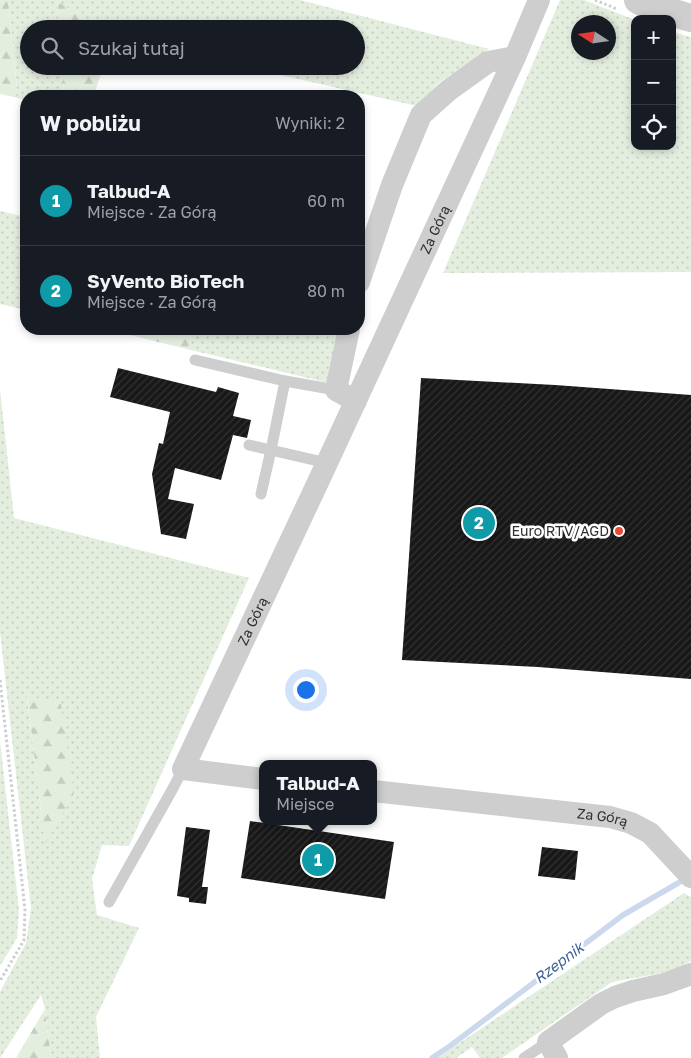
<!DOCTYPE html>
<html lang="pl">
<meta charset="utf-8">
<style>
body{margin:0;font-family:"Golos Text",sans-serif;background:#242831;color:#f1f3f6}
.controls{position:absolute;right:15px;top:15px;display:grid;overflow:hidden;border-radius:10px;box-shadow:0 2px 8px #0003}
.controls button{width:45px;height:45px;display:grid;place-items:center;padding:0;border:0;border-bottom:1px solid #363941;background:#171b24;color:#f1f3f6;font:25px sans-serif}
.compass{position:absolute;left:571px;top:15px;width:45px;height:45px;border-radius:50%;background:#171b24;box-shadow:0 2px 8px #0003;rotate:282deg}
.you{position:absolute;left:305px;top:689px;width:18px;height:18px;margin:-12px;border:4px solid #fff;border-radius:50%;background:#1a73e8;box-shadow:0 0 0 8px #1a73e833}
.badge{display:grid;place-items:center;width:32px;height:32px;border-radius:50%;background:#e84b33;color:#fff;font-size:16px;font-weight:700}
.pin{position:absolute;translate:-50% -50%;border:2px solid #fff;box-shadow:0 1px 5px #0006}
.popup{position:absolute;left:259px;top:760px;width:118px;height:65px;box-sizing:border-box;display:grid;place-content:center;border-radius:10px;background:#171b24;filter:drop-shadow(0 1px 4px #0005);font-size:16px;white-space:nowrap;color:#9ea1a6}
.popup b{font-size:19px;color:#f1f3f6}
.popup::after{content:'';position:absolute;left:50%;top:100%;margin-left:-10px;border:10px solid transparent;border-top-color:#171b24}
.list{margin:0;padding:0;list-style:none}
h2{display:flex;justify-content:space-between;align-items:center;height:65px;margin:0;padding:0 20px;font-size:21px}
h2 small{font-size:16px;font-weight:400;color:#9ea1a6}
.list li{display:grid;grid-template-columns:32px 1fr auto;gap:15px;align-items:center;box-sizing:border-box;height:90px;padding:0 20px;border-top:1px solid #363941}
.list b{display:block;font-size:19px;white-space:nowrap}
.list p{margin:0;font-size:16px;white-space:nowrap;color:#9ea1a6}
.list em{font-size:16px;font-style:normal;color:#9ea1a6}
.icon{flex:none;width:28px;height:28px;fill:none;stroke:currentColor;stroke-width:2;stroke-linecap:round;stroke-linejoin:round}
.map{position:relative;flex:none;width:691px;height:1058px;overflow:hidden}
.search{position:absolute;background:#171b24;box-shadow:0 2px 8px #0003;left:20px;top:20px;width:345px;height:55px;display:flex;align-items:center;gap:12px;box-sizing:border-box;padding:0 18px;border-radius:28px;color:#9ea1a6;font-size:19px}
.panel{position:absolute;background:#171b24;box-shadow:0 2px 8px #0003;left:20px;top:90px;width:345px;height:245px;border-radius:20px}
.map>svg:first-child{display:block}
.grass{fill:url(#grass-dots);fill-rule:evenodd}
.forest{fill:url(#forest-firs)}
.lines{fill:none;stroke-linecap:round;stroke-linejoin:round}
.stream{stroke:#ccd9ed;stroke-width:5.5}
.building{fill:url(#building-hatch)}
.path{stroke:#cecece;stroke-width:3;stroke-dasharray:2.5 2.5;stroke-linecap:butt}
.service{stroke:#cecece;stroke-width:11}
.minor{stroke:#cecece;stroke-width:22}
.tertiary{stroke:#cecece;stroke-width:28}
.poi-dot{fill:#e84b33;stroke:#fff;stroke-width:2}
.labels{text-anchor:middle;stroke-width:5;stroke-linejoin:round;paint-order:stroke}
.street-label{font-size:14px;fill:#313131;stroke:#fff}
.poi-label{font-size:14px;fill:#313131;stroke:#fff;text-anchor:end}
.water-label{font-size:15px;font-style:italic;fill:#3d6196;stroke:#fff}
</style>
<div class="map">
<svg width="691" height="1058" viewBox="0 0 691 1058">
<defs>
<pattern id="grass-dots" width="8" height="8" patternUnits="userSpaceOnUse" patternTransform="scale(1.25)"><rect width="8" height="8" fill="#e4eedf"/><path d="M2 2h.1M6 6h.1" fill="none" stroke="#c4cdc0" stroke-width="1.8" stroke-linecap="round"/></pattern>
<pattern id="forest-firs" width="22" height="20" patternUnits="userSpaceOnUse" patternTransform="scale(1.25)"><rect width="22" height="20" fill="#e4eedf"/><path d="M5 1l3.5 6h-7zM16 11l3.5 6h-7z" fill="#c4cdc0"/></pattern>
<pattern id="building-hatch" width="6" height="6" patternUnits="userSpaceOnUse" patternTransform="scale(1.25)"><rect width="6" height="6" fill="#181818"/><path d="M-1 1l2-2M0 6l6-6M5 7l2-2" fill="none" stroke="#313131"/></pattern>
</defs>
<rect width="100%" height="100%" fill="#fff"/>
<g class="grass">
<path d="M8 0H300L489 49 440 82 417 106 241 66H356V29H99L57 2 59 29H29V66H62L64 96H26V100L18 98Z"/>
<path d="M560 0H584L635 20V146H672V32L691 37V272L443 273ZM608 22V52H578V22Z"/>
<path d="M0 211 26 217V310L0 304Z"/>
<path d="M190 329H340L329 383 191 350Z"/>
<path d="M0 389 14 518 249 578 129 846 102 845 92 879 97 915 139 928 96 1017 100 1058H51L45 1009 41 995 0 1058V992L26 943 31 908 0 632ZM27 697 61 704 45 844V843Z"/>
<path d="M0 741 19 910 17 938 0 966Z"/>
<path d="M684 893 691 897V961L680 968 657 974 612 982 502 1058H480L472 1047 456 1058H437Z"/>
</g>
<g class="forest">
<path d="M0 0H8L18 98 0 94Z"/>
<path d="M57 1 99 29H59Z"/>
<path d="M62 66H103L94 96H64Z"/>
<path d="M105 329H190L191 350Z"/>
<path d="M27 696 61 704 74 793 45 844Z"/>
<path d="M45 1009 51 1058H16Z"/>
</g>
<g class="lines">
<path class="stream" d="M432 1058 450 1046 623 915 685 879"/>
</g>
<g class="building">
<path d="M118 368 216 392 218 387 239 393 233 416 251 420 247 438 233 435 221 480 175 468 168 499 194 504 186 539 161 534 152 474 159 443 163 444 170 412 110 397Z"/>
<path d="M421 378 555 385 691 395V679L538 667 402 660Z"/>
<path d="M250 821 394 842 385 899 241 878Z"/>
<path d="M186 827 210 830 202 887H208L206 904 189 902V898L177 896Z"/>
<path d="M542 847 578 851 575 880 538 876Z"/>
</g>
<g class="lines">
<g class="path">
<path d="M595 0 617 9"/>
<path d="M0 680 25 910 24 940 0 981"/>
</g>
<g class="service">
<path d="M195 360 285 381 271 450 261 494"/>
<path d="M285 381 336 390"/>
<path d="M249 445 327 463"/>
<path d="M109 902 172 790 183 769"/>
<path d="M524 1058 548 1042"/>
</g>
<g class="minor">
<path d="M359 282 392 185 421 115 449 90 488 62 515 57"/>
<path d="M349 329 336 390 356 401"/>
<path id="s1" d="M263 779 183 769 319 480 515 57 539 0"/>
<path id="s2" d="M373 791 610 817 631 823 650 833 691 877"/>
<path d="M557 1058 548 1042 601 1004 615 997 633 991 664 984 691 974"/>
</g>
<path class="tertiary" d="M638 0 657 8 691 18"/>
</g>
<circle class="poi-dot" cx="619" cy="531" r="5"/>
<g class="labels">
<g class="street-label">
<text dy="5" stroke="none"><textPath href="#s1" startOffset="676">Za Górą</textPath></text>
<text dy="5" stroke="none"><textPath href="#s1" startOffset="244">Za Górą</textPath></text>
<text dy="5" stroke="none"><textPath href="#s2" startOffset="231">Za Górą</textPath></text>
</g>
<g class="poi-label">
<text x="609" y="536">Euro RTV/AGD</text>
</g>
<g class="water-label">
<text transform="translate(559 963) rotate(-37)" y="5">Rzepnik</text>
</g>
</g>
</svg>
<div class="controls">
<button>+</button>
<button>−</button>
<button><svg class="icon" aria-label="locate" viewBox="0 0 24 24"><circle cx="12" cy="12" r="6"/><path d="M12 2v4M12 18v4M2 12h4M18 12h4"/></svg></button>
</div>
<svg class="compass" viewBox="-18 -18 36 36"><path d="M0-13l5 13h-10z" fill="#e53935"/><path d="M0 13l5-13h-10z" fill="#9ea1a6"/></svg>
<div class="you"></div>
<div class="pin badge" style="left:318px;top:860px;background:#0f9aa8">1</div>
<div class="popup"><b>Talbud-A</b>Miejsce</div>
<div class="pin badge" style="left:479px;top:523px;background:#0f9aa8">2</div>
<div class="search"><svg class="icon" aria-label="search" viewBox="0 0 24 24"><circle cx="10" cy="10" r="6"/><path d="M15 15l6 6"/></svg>Szukaj tutaj</div>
<section class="panel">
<h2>W pobliżu<small>Wyniki: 2</small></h2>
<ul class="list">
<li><span class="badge" style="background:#0f9aa8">1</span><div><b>Talbud-A</b><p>Miejsce · Za Górą</p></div><em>60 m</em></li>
<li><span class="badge" style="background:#0f9aa8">2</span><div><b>SyVento BioTech</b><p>Miejsce · Za Górą</p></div><em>80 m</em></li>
</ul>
</section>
</div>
